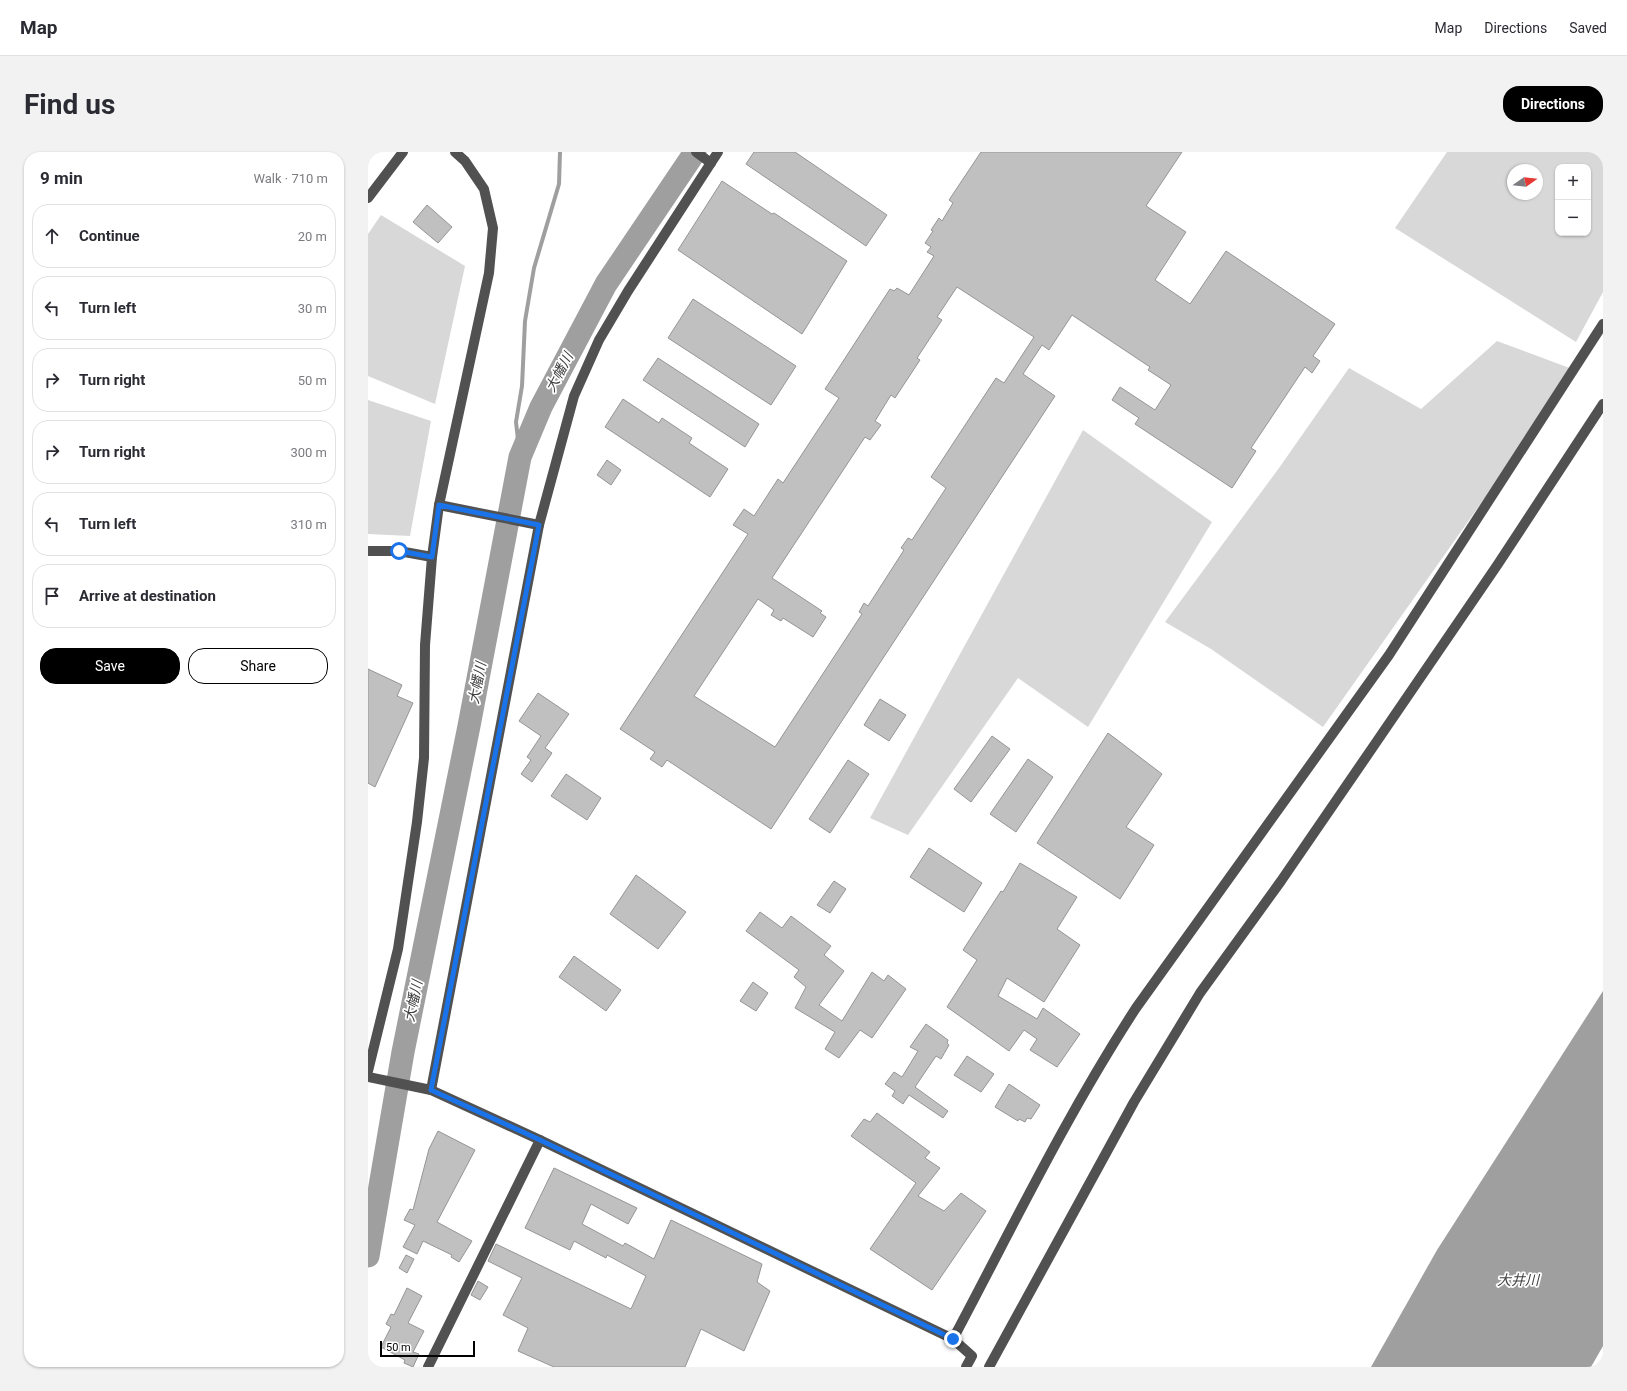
<!DOCTYPE html>
<meta charset="utf-8">
<style>
body{margin:0;font-family:Roboto,"Noto Sans JP",sans-serif;background:#f2f2f3;color:#2b2b33}
.controls{position:absolute;right:12px;top:12px;display:grid;overflow:hidden;border-radius:8px;box-shadow:0 1px 3px #0004}
.controls button{width:36px;height:36px;display:grid;place-items:center;padding:0;border:0;border-bottom:1px solid #e1e1e2;background:#fff;color:#2b2b33;font:20px sans-serif}
.compass{position:absolute;left:1139px;top:12px;width:36px;height:36px;border-radius:50%;background:#fff;box-shadow:0 1px 3px #0004;rotate:76deg}
.scale{position:absolute;left:12px;bottom:10px;width:95px;box-sizing:border-box;padding-left:4px;border:2px solid #000;border-top:0;font-size:11px;line-height:14px;white-space:nowrap;color:#000;-webkit-text-stroke:3px #fff;paint-order:stroke}
.stop{position:absolute;width:12px;height:12px;margin:-9px;border:3px solid #1a73e8;border-radius:50%;background:#fff}
.stop.end{background:#1a73e8;border-color:#fff;box-shadow:0 1px 4px #0008}
.list{margin:0;padding:0;list-style:none}
h2{display:flex;justify-content:space-between;align-items:center;height:52px;margin:0;padding:0 16px;font-size:17px}
h2 small{font-size:13px;font-weight:400;color:#7c7c81}
.list li{display:grid;grid-template-columns:26px 1fr auto;gap:12px;align-items:center;box-sizing:border-box;height:64px;margin:0 8px 8px;padding:0 8px;border:1px solid #e1e1e2;border-radius:16px}
.list b{display:block;font-size:15px;white-space:nowrap}
.list em{font-size:13px;font-style:normal;color:#7c7c81}
.actions{display:flex;gap:8px;padding:12px 16px}
.actions a{flex:1;padding:9px 0;border:1px solid #000;border-radius:16px;text-align:center;font-size:14px;color:#000}
.actions .main{background:#000;color:#fff}
.icon{flex:none;width:22px;height:22px;fill:none;stroke:currentColor;stroke-width:2;stroke-linecap:round;stroke-linejoin:round}
.map{position:relative;flex:none;width:1235px;height:1215px;overflow:hidden;border-radius:16px}
header{display:flex;align-items:center;gap:24px;box-sizing:border-box;height:56px;padding:0 20px;background:#fff;border-bottom:1px solid #e1e1e2}
header strong{font-size:19px}
nav{display:flex;gap:22px;margin-inline-start:auto;font-size:14px}
.intro{display:flex;align-items:center;justify-content:space-between;box-sizing:border-box;height:96px;padding:0 24px}
h1{margin:0;font-size:28px}
.button{padding:10px 18px;border-radius:16px;background:#000;color:#fff;font-size:14px;font-weight:700}
main{display:flex;gap:24px;padding:0 24px}
aside{flex:1;background:#fff;border-radius:16px;box-shadow:0 1px 3px #0004}
.map>svg:first-child{display:block}
.green{fill:#d8d8d8;fill-rule:evenodd}
.water{fill:#9f9f9f}
.lines{fill:none;stroke-linecap:round;stroke-linejoin:round}
.stream{stroke:#9f9f9f;stroke-width:4}
.river{stroke:#9f9f9f;stroke-width:23}
.building{fill:#c0c0c0;stroke:#959595;fill-rule:evenodd}
.minor{stroke:#515151;stroke-width:10}
.route{stroke:#1a73e8;stroke-width:5}
.labels{text-anchor:middle;stroke-width:3.5;stroke-linejoin:round;paint-order:stroke}
.water-label{font-size:14px;font-style:italic;fill:#404040;stroke:#fff}
</style>
<header>
<strong>Map</strong>
<nav><a>Map</a><a>Directions</a><a>Saved</a></nav>
</header>
<div class="intro"><h1>Find us</h1><a class="button">Directions</a></div>
<main>
<aside>
<h2>9 min<small>Walk · 710 m</small></h2>
<ul class="list">
<li><svg class="icon" aria-label="ahead" viewBox="0 0 24 24"><path d="M12 20V5M6 11l6-6 6 6"/></svg><div><b>Continue</b></div><em>20 m</em></li>
<li><svg class="icon" aria-label="left" viewBox="0 0 24 24"><path d="M17 20v-9H6M10 6l-5 5 5 5"/></svg><div><b>Turn left</b></div><em>30 m</em></li>
<li><svg class="icon" aria-label="right" viewBox="0 0 24 24"><path d="M7 20v-9h11M14 6l5 5-5 5"/></svg><div><b>Turn right</b></div><em>50 m</em></li>
<li><svg class="icon" aria-label="right" viewBox="0 0 24 24"><path d="M7 20v-9h11M14 6l5 5-5 5"/></svg><div><b>Turn right</b></div><em>300 m</em></li>
<li><svg class="icon" aria-label="left" viewBox="0 0 24 24"><path d="M17 20v-9H6M10 6l-5 5 5 5"/></svg><div><b>Turn left</b></div><em>310 m</em></li>
<li><svg class="icon" aria-label="arrive" viewBox="0 0 24 24"><path d="M6 21V4h12l-3 4 3 4H6"/></svg><div><b>Arrive at destination</b></div></li>
</ul>
<div class="actions"><a class="main">Save</a><a>Share</a></div>
</aside>
<div class="map">
<svg width="1235" height="1215" viewBox="0 0 1235 1215">
<rect width="100%" height="100%" fill="#fff"/>
<g class="green">
<path d="M1079 0H1235V140L1208 190 1027 76ZM1190 15H1220V81H1190ZM1145 18H1169V42H1145Z"/>
<path d="M13 63 97 114 67 252 0 224V82Z"/>
<path d="M1129 189 1207 218 955 575 843 497 797 470 911 316 981 216 1053 257Z"/>
<path d="M0 248 63 269 42 384 0 382Z"/>
<path d="M715 278 844 370 720 575 650 526 540 683 502 666Z"/>
</g>
<path class="water" d="M1235 839V1194L1223 1215H1003L1069 1098Z"/>
<g class="lines">
<path class="stream" d="M152 305 148 270 154 234 157 169 166 116 191 32 192 0"/>
<path class="river" d="M0 1104 35 900 101 574 152 305 173 255 238 132 327 0"/>
</g>
<g class="building">
<path d="M386 0H427L519 63 498 94 378 12Z"/>
<path d="M613 0H814L778 54 818 80 787 128 822 152 858 99 967 172 945 204 952 209 944 221 937 215 883 296 888 299 864 336 767 272 771 266 744 248 752 235 787 258 803 233 780 218 782 215 704 163 681 198 674 193 655 222 687 244 403 677 299 608 294 615 282 607 287 600 252 577 380 382 365 373 376 357 386 364 410 327 415 331 471 246 457 237 522 137 526 139 529 136 541 143 566 104 559 100 563 95 557 91 565 79 563 78 571 66 574 69 585 51 581 48ZM589 135 666 185 636 231 628 226 563 325 578 336 544 388 540 386 533 396 536 398 500 454 496 451 491 460 494 462 407 595 326 544 390 447 406 458 403 463 413 469 415 466 445 485 458 465 452 461 454 459 404 426 497 285 502 288 513 273 507 269 523 243 527 246 552 208 549 206 574 168 569 165Z"/>
<path d="M354 29 404 62 406 61 479 109 434 182 310 98Z"/>
<path d="M59 53 84 75 70 91 45 70Z"/>
<path d="M325 147 428 214 403 253 300 186Z"/>
<path d="M290 206 391 272 377 295 275 228Z"/>
<path d="M255 247 291 271 294 266 324 286 321 291 360 317 342 345 237 275Z"/>
<path d="M239 308 253 318 243 333 229 323Z"/>
<path d="M0 517 34 533 29 544 45 551 7 635 0 631Z"/>
<path d="M170 541 201 562 177 596 184 601 164 630 153 622 163 608 159 605 173 584 151 569Z"/>
<path d="M512 547 538 563 521 589 496 573Z"/>
<path d="M740 581 794 622 758 675 786 693 752 747 669 691Z"/>
<path d="M624 584 642 597 603 650 586 637Z"/>
<path d="M660 607 685 625 648 680 622 662Z"/>
<path d="M480 608 501 622 462 681 441 667Z"/>
<path d="M198 622 233 646 219 668 183 644Z"/>
<path d="M561 696 614 731 596 760 542 725Z"/>
<path d="M652 711 709 745 689 777 712 793 676 850 639 826 630 844 669 867 675 856 712 882 689 915 662 898 669 887 656 878 641 899 579 855 609 808 595 798 633 739 635 740Z"/>
<path d="M268 723 318 760 290 797 242 762Z"/>
<path d="M466 729 478 737 462 761 449 753Z"/>
<path d="M392 760 414 776 423 764 463 794 456 803 476 819 451 853 474 869 504 820 516 829 520 823 538 837 504 886 492 878 471 906 457 897 467 880 427 856 438 835 426 825 431 818 378 779Z"/>
<path d="M206 804 253 838 238 859 191 825Z"/>
<path d="M385 830 400 841 388 859 372 849Z"/>
<path d="M558 872 580 888 579 891 581 893 573 907 568 904 547 935 580 959 575 966 541 943 535 952 524 944 527 939 517 932 526 920 534 925 550 899 542 895Z"/>
<path d="M599 904 626 922 613 940 586 923Z"/>
<path d="M641 932 672 953 663 967 659 966 657 970 651 967 650 969 627 955Z"/>
<path d="M509 961 562 1000 557 1006 572 1016 550 1044 576 1059 593 1041 618 1059 564 1138 502 1097 548 1031 483 984 496 967 502 970Z"/>
<path d="M70 979 107 998 69 1070 104 1089 91 1110 83 1105 84 1103 55 1089 49 1102 35 1095 47 1073 36 1068 42 1057 45 1058 61 997Z"/>
<path d="M186 1016 269 1056 260 1072 223 1052 214 1072 255 1094 257 1091 286 1107 303 1068 394 1112 389 1130 402 1139 376 1199 333 1177 317 1215H186L150 1199 160 1176 135 1163 154 1126 120 1109 128 1092 263 1157 278 1124 239 1103 238 1106 206 1089 202 1098 157 1076Z"/>
<path d="M38 1103 46 1107 39 1121 31 1116Z"/>
<path d="M110 1129 120 1135 112 1148 103 1143Z"/>
<path d="M39 1136 54 1144 40 1171 56 1179 45 1200 51 1202 45 1215 36 1211 37 1208 13 1195 23 1175 18 1172 23 1162 26 1163Z"/>
</g>
<g class="lines">
<g class="minor">
<path d="M328 0 343 11"/>
<path d="M0 46 35 0"/>
<path d="M71 353 171 373"/>
<path d="M0 399H31L64 405"/>
<path d="M0 919 30 797 49 670 56 606 57 493 64 405 71 353 121 121 125 76 116 37 97 9 87 0"/>
<path d="M0 925 63 938 172 988 585 1187 604 1204 598 1215"/>
<path d="M63 938 171 373 206 244 231 188 260 139 350 0"/>
<path d="M585 1187C644 1076 699 962 768 856L1021 503 1235 172"/>
<path d="M60 1215 172 988"/>
<path d="M621 1215 766 950 832 841 913 729 1007 592 1130 412 1235 252"/>
</g>
</g>
<g class="lines">
<path class="route" d="M31 399 64 405 71 353 171 373 63 938 172 988 585 1187"/>
</g>
<g class="labels">
<g class="water-label">
<text transform="translate(191 220) rotate(-62)" y="5">大幡川</text>
<text transform="translate(109 531) rotate(-79)" y="5">大幡川</text>
<text transform="translate(45 849) rotate(-78)" y="5">大幡川</text>
<text x="1150" y="1133">大井川</text>
</g>
</g>
</svg>
<div class="controls">
<button>+</button>
<button>−</button>
</div>
<svg class="compass" viewBox="-18 -18 36 36"><path d="M0-13l5 13h-10z" fill="#e53935"/><path d="M0 13l5-13h-10z" fill="#7c7c81"/></svg>
<div class="scale">50 m</div>
<div class="stop" style="left:31px;top:399px"></div>
<div class="stop end" style="left:585px;top:1187px"></div>
</div>
</main>
